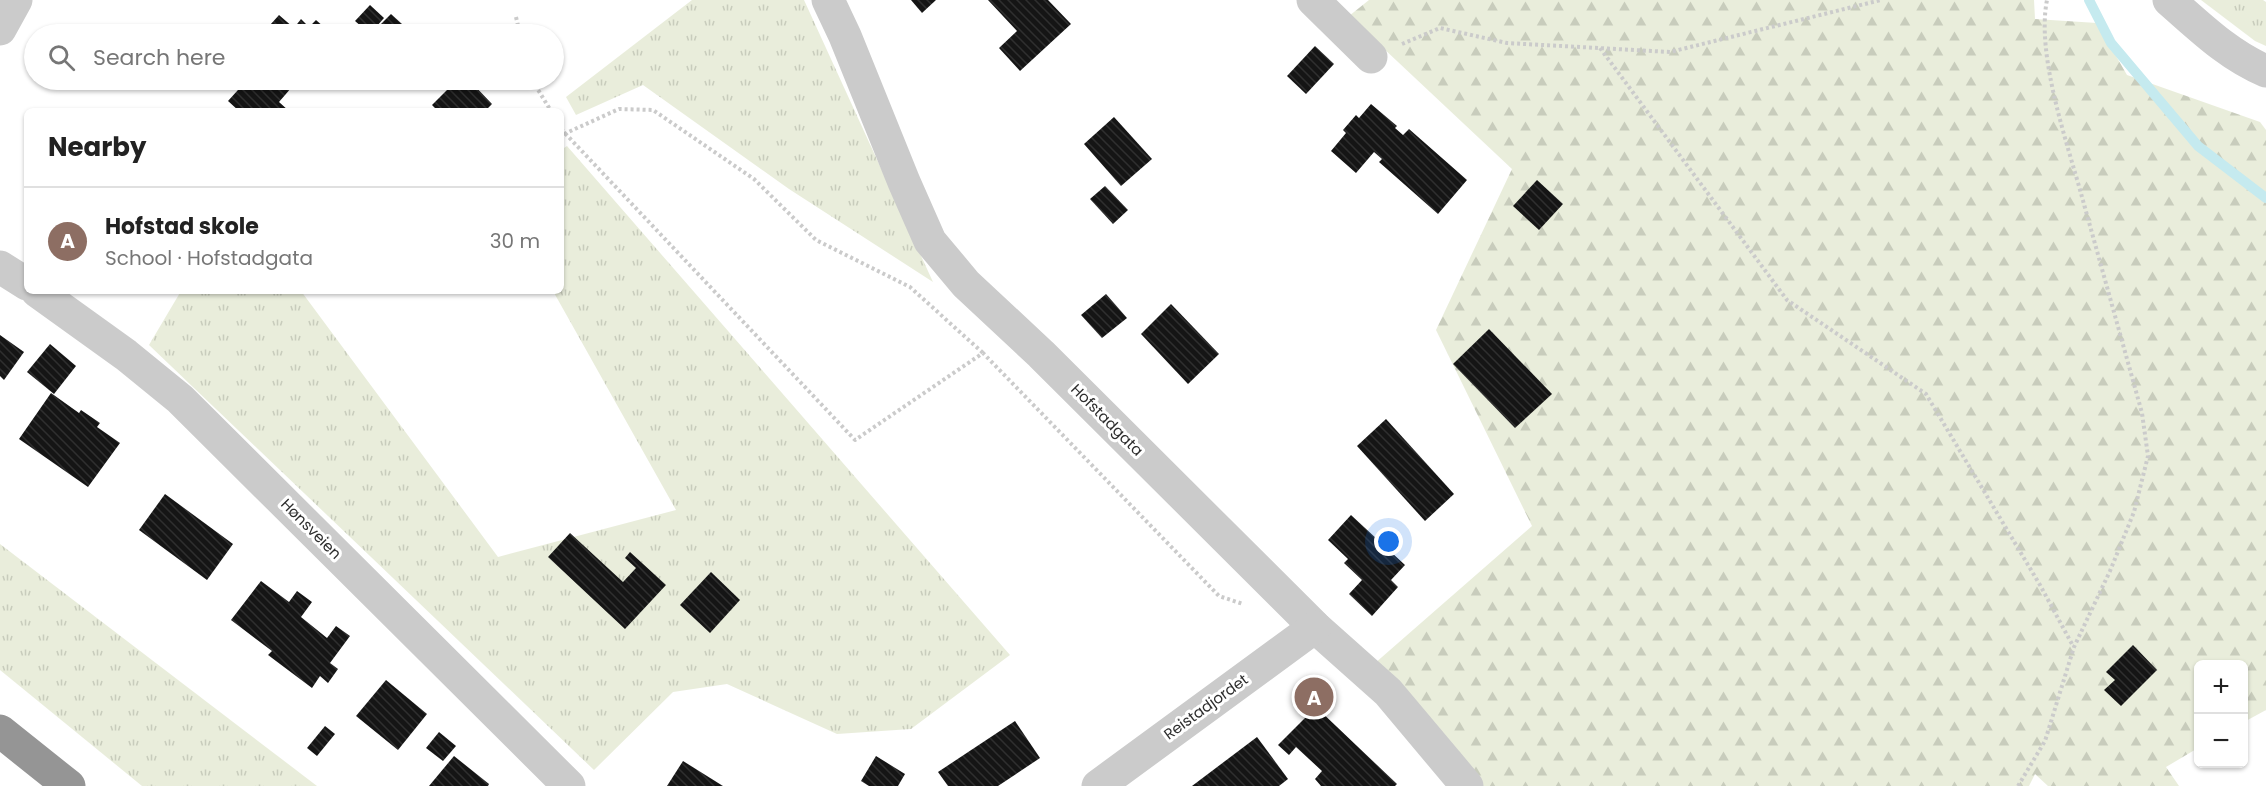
<!DOCTYPE html>
<meta charset="utf-8">
<style>
body{margin:0;font-family:Poppins,sans-serif;background:#f6f6f6;color:#222}
.controls{position:absolute;right:18px;bottom:18px;display:grid;overflow:hidden;border-radius:9px;box-shadow:0 2px 4px #0004}
.controls button{width:54px;height:54px;display:grid;place-items:center;padding:0;border:0;border-bottom:2px solid #e0e0e0;background:#fff;color:#222;font:30px sans-serif}
.you{position:absolute;left:1389px;top:542px;width:21px;height:21px;margin:-15px;border:4px solid #fff;border-radius:50%;background:#1a73e8;box-shadow:0 0 0 9px #1a73e833}
.badge{display:grid;place-items:center;width:39px;height:39px;border-radius:50%;background:#2563eb;color:#fff;font-size:20px;font-weight:700}
.pin{position:absolute;translate:-50% -50%;border:3px solid #fff;box-shadow:0 2px 6px #0006}
.list{margin:0;padding:0;list-style:none}
h2{display:flex;justify-content:space-between;align-items:center;height:78px;margin:0;padding:0 24px;font-size:26px}
h2 small{font-size:20px;font-weight:400;color:#767676}
.list li{display:grid;grid-template-columns:39px 1fr auto;gap:18px;align-items:center;box-sizing:border-box;height:108px;padding:0 24px;border-top:2px solid #e0e0e0}
.list b{display:block;font-size:22px;white-space:nowrap}
.list p{margin:0;font-size:20px;white-space:nowrap;color:#767676}
.list em{font-size:20px;font-style:normal;color:#767676}
.icon{flex:none;width:33px;height:33px;fill:none;stroke:currentColor;stroke-width:2;stroke-linecap:round;stroke-linejoin:round}
.map{position:relative;flex:none;width:2266px;height:786px;overflow:hidden}
.search{position:absolute;background:#fff;box-shadow:0 2px 4px #0004;left:24px;top:24px;width:540px;height:66px;display:flex;align-items:center;gap:15px;box-sizing:border-box;padding:0 21px;border-radius:33px;color:#767676;font-size:22px}
.panel{position:absolute;background:#fff;box-shadow:0 2px 4px #0004;left:24px;top:108px;width:540px;height:186px;border-radius:9px}
.map>svg:first-child{display:block}
.grass{fill:url(#grass-tufts)}
.forest{fill:url(#forest-firs)}
.lines{fill:none;stroke-linecap:round;stroke-linejoin:round}
.stream{stroke:#c5eaef;stroke-width:10}
.building{fill:url(#building-back-hatch)}
.path{stroke:#cbcbcb;stroke-width:4;stroke-dasharray:3 3;stroke-linecap:butt}
.minor{stroke:#cbcbcb;stroke-width:33}
.highway{stroke:#959595;stroke-width:33}
.labels{text-anchor:middle;stroke-width:6;stroke-linejoin:round;paint-order:stroke}
.street-label{font-size:15px;fill:#2e2e2e;stroke:#fff}
</style>
<div class="map">
<svg width="2266" height="786" viewBox="0 0 2266 786">
<defs>
<pattern id="grass-tufts" width="24" height="20" patternUnits="userSpaceOnUse" patternTransform="scale(1.5)"><rect width="24" height="20" fill="#e9eddb"/><path d="M3 7l-1-3M5 7V3M7 7l1-3M15 17l-1-3M17 17v-4M19 17l1-3" fill="none" stroke="#c8ccbc"/></pattern>
<pattern id="forest-firs" width="22" height="20" patternUnits="userSpaceOnUse" patternTransform="scale(1.5)"><rect width="22" height="20" fill="#e9eddb"/><path d="M5 1l3.5 6h-7zM16 11l3.5 6h-7z" fill="#c8ccbc"/></pattern>
<pattern id="building-back-hatch" width="6" height="6" patternUnits="userSpaceOnUse" patternTransform="scale(1.5)"><rect width="6" height="6" fill="#151515"/><path d="M-1 5l2 2M0 0l6 6M5-1l2 2" fill="none" stroke="#2f2f2f"/></pattern>
</defs>
<rect width="100%" height="100%" fill="#fff"/>
<g class="grass">
<path d="M692 0H804L933 282 789 189 643 85 576 115 566 97Z"/>
<path d="M2201 0H2263L2266 2V46L2255 41Z"/>
<path d="M567 146 1010 655 911 729 837 734 727 684 673 692 594 770 149 345 181 291H301L498 557 676 510 553 291H561V150Z"/>
<path d="M0 544 317 786H142L0 670Z"/>
</g>
<path class="forest" d="M1369 0H2034L2035 19 2097 23 2127 75 2260 122 2266 130V710L2244 722V664H2198V748L2166 767 2179 786H2048L2035 774 2029 786H1481L1374 664 1532 526 1436 330 1512 169 1349 16Z"/>
<g class="lines">
<path class="stream" d="M2089 0 2111 43 2198 146 2266 198"/>
</g>
<g class="building">
<path d="M911 0H936L922 13Z"/>
<path d="M988 0H1048L1071 24 1020 71 999 48 1017 31Z"/>
<path d="M370 5 384 18 370 34 355 21Z"/>
<path d="M391 14 413 34H371Z"/>
<path d="M279 15 294 28 301 19 309 27 316 20 332 34H262Z"/>
<path d="M1315 46 1334 64 1306 94 1287 76Z"/>
<path d="M247 80H298L279 102 289 111H239L228 101Z"/>
<path d="M457 80 467 88 472 83 492 104 487 109 489 111H438L432 105Z"/>
<path d="M1371 104 1397 126 1395 128 1403 135 1409 129 1467 180 1438 214 1379 162 1382 159 1374 152 1356 173 1331 151 1346 133 1343 130 1356 115 1359 118Z"/>
<path d="M1114 117 1152 159 1121 186 1084 144Z"/>
<path d="M1537 180 1563 204 1539 230 1513 206Z"/>
<path d="M1105 186 1128 210 1113 224 1090 199Z"/>
<path d="M1106 294 1127 318 1102 338 1081 315Z"/>
<path d="M1171 304 1219 354 1188 384 1141 334Z"/>
<path d="M1489 329 1552 394 1515 428 1453 364Z"/>
<path d="M0 335 24 352 4 380 0 376Z"/>
<path d="M50 344 76 366 54 394 27 372Z"/>
<path d="M51 393 79 413 81 410 100 423 97 427 120 443 88 487 19 439Z"/>
<path d="M1386 419 1454 494 1425 521 1357 446Z"/>
<path d="M165 494 233 544 207 580 139 530Z"/>
<path d="M1351 515 1405 565 1391 580 1398 587 1372 616 1349 594 1362 580 1344 563 1348 559 1328 540Z"/>
<path d="M570 533 623 582 636 568 625 558 630 552 666 585 625 629 548 557Z"/>
<path d="M711 572 740 600 710 633 680 605Z"/>
<path d="M261 581 289 602 297 591 312 602 301 617 327 638 336 626 350 636 330 663 338 669 328 683 320 676 312 688 268 655 272 651 231 620Z"/>
<path d="M2133 645 2157 670 2121 706 2104 690 2115 680 2106 672Z"/>
<path d="M386 680 427 714 398 750 356 716Z"/>
<path d="M1316 707 1397 784 1395 786H1321L1315 779 1322 771 1296 747 1289 755 1278 745Z"/>
<path d="M1015 721 1040 758 998 786H948L938 772Z"/>
<path d="M325 726 335 734 317 756 307 748Z"/>
<path d="M439 732 456 746 443 761 426 748Z"/>
<path d="M1257 737 1288 779 1279 786H1192Z"/>
<path d="M454 756 489 784 488 786H429Z"/>
<path d="M876 756 905 774 898 786H869L861 781Z"/>
<path d="M683 761 723 786H667Z"/>
</g>
<g class="lines">
<g class="path">
<path d="M516 17 520 34"/>
<path d="M1402 44 1440 28 1507 43 1670 52 1881 0"/>
<path d="M1600 48 1787 300 1926 394 2040 585 2073 646"/>
<path d="M532 80 551 111"/>
<path d="M561 129 855 440 983 353 1219 596 1243 604"/>
<path d="M564 134 619 109 653 110 754 179 816 240 910 287 983 353"/>
<path d="M2018 786 2045 741 2074 647 2110 571 2134 512 2148 456 2142 413C2122 341 2102 269 2082 197 2067 142 2036 55 2047 0"/>
</g>
<g class="minor">
<path d="M828 0 845 36 904 182 930 241 966 284 1041 354 1315 627 1388 692 1467 786"/>
<path d="M1313 0 1371 57"/>
<path d="M2169 0C2200 27 2228 55 2266 71"/>
<path d="M0 29 16 0"/>
<path d="M0 267 27 284"/>
<path d="M37 291 126 355 180 399 569 786"/>
<path d="M1098 786 1315 627"/>
</g>
<path class="highway" d="M0 731 69 786"/>
</g>
<g class="labels">
<g class="street-label">
<text transform="translate(1107 420) rotate(45)" y="5">Hofstadgata</text>
<text transform="translate(311 529) rotate(45)" y="5">Hønsveien</text>
<text transform="translate(1206 707) rotate(-36)" y="5">Reistadjordet</text>
</g>
</g>
</svg>
<div class="controls">
<button>+</button>
<button>−</button>
</div>
<div class="you"></div>
<div class="pin badge" style="left:1314px;top:697px;background:#8d6e63">A</div>
<div class="search"><svg class="icon" aria-label="search" viewBox="0 0 24 24"><circle cx="10" cy="10" r="6"/><path d="M15 15l6 6"/></svg>Search here</div>
<section class="panel">
<h2>Nearby<small></small></h2>
<ul class="list">
<li><span class="badge" style="background:#8d6e63">A</span><div><b>Hofstad skole</b><p>School · Hofstadgata</p></div><em>30 m</em></li>
</ul>
</section>
</div>
